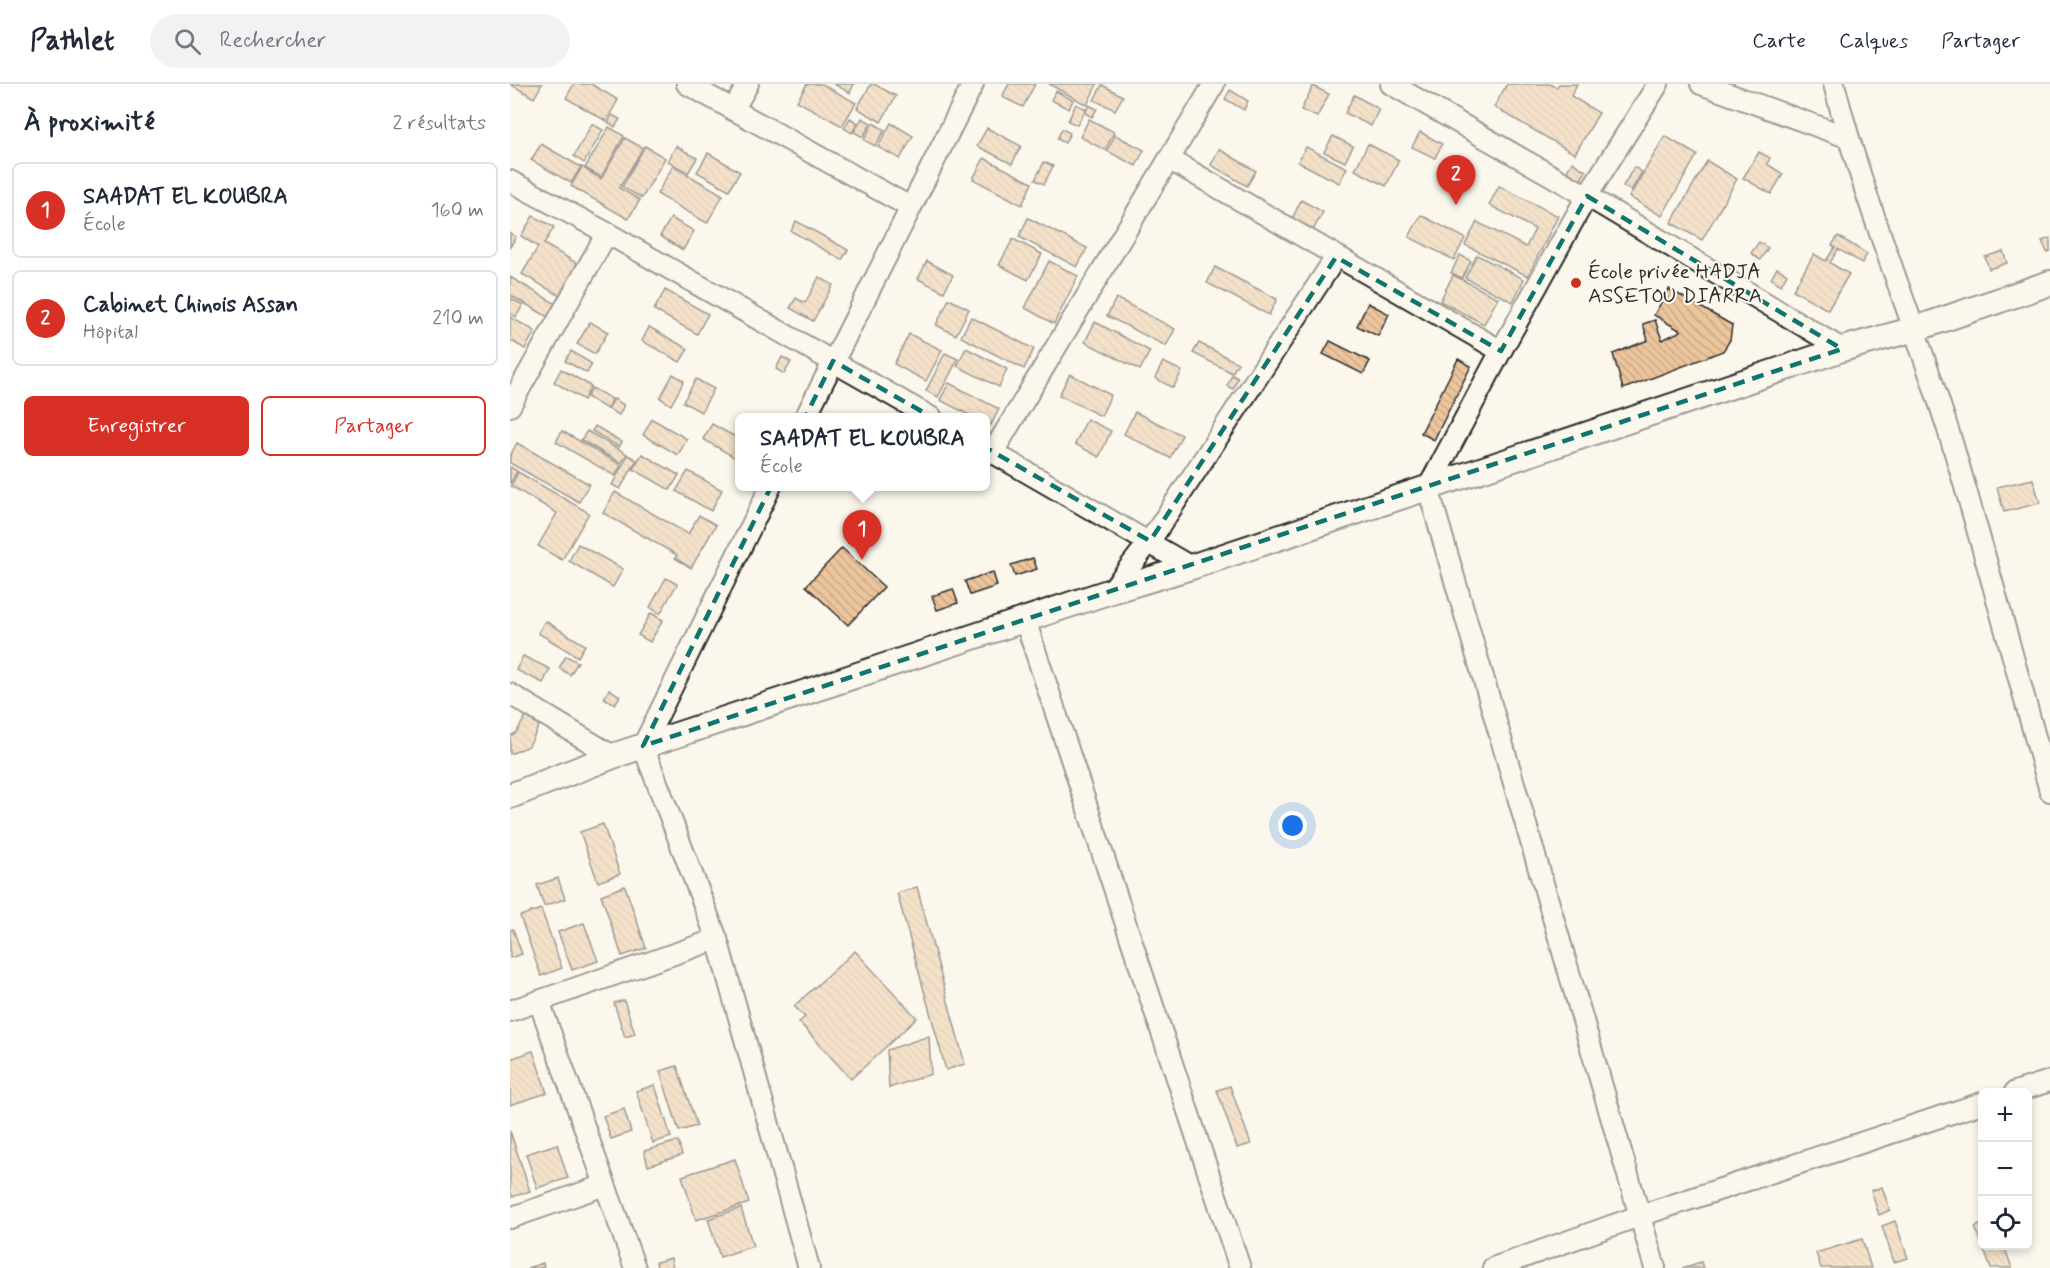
<!DOCTYPE html>
<html lang="fr">
<meta charset="utf-8">
<style>
body{margin:0;font-family:Mynerve,sans-serif;background:#f2f2f3;color:#1f2937}
.controls{position:absolute;right:18px;bottom:18px;display:grid;overflow:hidden;border-radius:9px;box-shadow:0 3px 9px #0003}
.controls button{width:54px;height:54px;display:grid;place-items:center;padding:0;border:0;border-bottom:2px solid #e0e1e3;background:#fff;color:#1f2937;font:30px sans-serif}
.you{position:absolute;left:783px;top:742px;width:21px;height:21px;margin:-15px;border:4px solid #fff;border-radius:50%;background:#1a73e8;box-shadow:0 0 0 9px #1a73e833}
.badge{display:grid;place-items:center;width:39px;height:39px;border-radius:50%;background:#d93025;color:#fff;font-size:20px;font-weight:700}
.pin{position:absolute;translate:-50% -50px;filter:drop-shadow(0 2px 3px #0008)}
.pin::after{content:'';position:absolute;top:32px;width:21px;height:18px;background:inherit;clip-path:polygon(0 0,100% 0,50% 100%)}
.popup{position:absolute;left:225px;top:329px;width:255px;height:78px;box-sizing:border-box;display:grid;place-content:center;border-radius:9px;background:#fff;filter:drop-shadow(0 2px 4px #0005);font-size:20px;white-space:nowrap;color:#747a83}
.popup b{font-size:22px;color:#1f2937}
.popup::after{content:'';position:absolute;left:50%;top:100%;margin-left:-12px;border:12px solid transparent;border-top-color:#fff}
.list{margin:0;padding:0;list-style:none}
h2{display:flex;justify-content:space-between;align-items:center;height:78px;margin:0;padding:0 24px;font-size:26px}
h2 small{font-size:20px;font-weight:400;color:#747a83}
.list li{display:grid;grid-template-columns:39px 1fr auto;gap:18px;align-items:center;box-sizing:border-box;height:96px;margin:0 12px 12px;padding:0 12px;border:2px solid #e0e1e3;border-radius:9px}
.list b{display:block;font-size:22px;white-space:nowrap}
.list p{margin:0;font-size:20px;white-space:nowrap;color:#747a83}
.list em{font-size:20px;font-style:normal;color:#747a83}
.actions{display:flex;gap:12px;padding:18px 24px}
.actions a{flex:1;padding:14px 0;border:2px solid #d93025;border-radius:9px;text-align:center;font-size:21px;color:#d93025}
.actions .main{background:#d93025;color:#fff}
.icon{flex:none;width:33px;height:33px;fill:none;stroke:currentColor;stroke-width:2;stroke-linecap:round;stroke-linejoin:round}
.map{position:relative;flex:none;width:1540px;height:1184px;overflow:hidden}
header{display:flex;align-items:center;gap:36px;box-sizing:border-box;height:84px;padding:0 30px;background:#fff;border-bottom:2px solid #e0e1e3}
header strong{font-size:28px}
nav{display:flex;gap:33px;margin-inline-start:auto;font-size:21px}
.search{width:420px;height:54px;background:#f2f2f3;display:flex;align-items:center;gap:15px;box-sizing:border-box;padding:0 21px;border-radius:33px;color:#747a83;font-size:22px}
main{display:flex}
aside{flex:1;background:#fff}
.map>svg:first-child{display:block}
.building{fill:url(#building-back-hatch);stroke:#2b2b2b;stroke-width:1.5}
.lines{fill:none;stroke-linecap:round;stroke-linejoin:round}
.minor-casing{stroke:#2b2b2b;stroke-width:24}
.tertiary-casing{stroke:#2b2b2b;stroke-width:28}
.minor{stroke:#fbf7ec;stroke-width:20}
.tertiary{stroke:#fbf7ec;stroke-width:24}
.marked{fill:none;stroke:#0f766e;stroke-width:4.5;stroke-dasharray:12 8;stroke-linejoin:round}
.poi-dot{fill:#c8321e;stroke:#fbf7ec;stroke-width:2}
.labels{text-anchor:middle;stroke-width:4.5;stroke-linejoin:round;paint-order:stroke}
.poi-label{font-size:21px;fill:#2b2b2b;stroke:#fbf7ec;text-anchor:start}
</style>
<header>
<strong>Pathlet</strong>
<div class="search"><svg class="icon" aria-label="search" viewBox="0 0 24 24"><circle cx="10" cy="10" r="6"/><path d="M15 15l6 6"/></svg>Rechercher</div>
<nav><a>Carte</a><a>Calques</a><a>Partager</a></nav>
</header>
<main>
<aside>
<h2>À proximité<small>2 résultats</small></h2>
<ul class="list">
<li><span class="badge">1</span><div><b>SAADAT EL KOUBRA</b><p>École</p></div><em>160 m</em></li>
<li><span class="badge">2</span><div><b>Cabinet Chinois Assan</b><p>Hôpital</p></div><em>210 m</em></li>
</ul>
<div class="actions"><a class="main">Enregistrer</a><a>Partager</a></div>
</aside>
<div class="map">
<svg width="1540" height="1184" viewBox="0 0 1540 1184">
<defs>
<pattern id="building-back-hatch" width="6" height="6" patternUnits="userSpaceOnUse" patternTransform="scale(1.5)"><rect width="6" height="6" fill="#ecc59c"/><path d="M-1 5l2 2M0 0l6 6M5-1l2 2" fill="none" stroke="#cba987"/></pattern>
</defs>
<rect width="100%" height="100%" fill="#fbf7ec"/>
<filter id="ink" filterUnits="userSpaceOnUse"><feTurbulence type="fractalNoise" baseFrequency=".0167" numOctaves="2"/><feDisplacementMap in="SourceGraphic" scale="12" xChannelSelector="R" yChannelSelector="G"/><feConvolveMatrix kernelMatrix="1 2 1 2 8 2 1 2 1" color-interpolation-filters="sRGB"/></filter>
<g filter="url(#ink)">
<g class="building">
<path d="M0 0H32L24 14Z"/>
<path d="M64 0H81L108 16 96 37 56 14Z"/>
<path d="M297 0H312L346 19 332 42 287 17Z"/>
<path d="M324 0H344L340 9Z"/>
<path d="M361 0H364L386 12 371 38 347 24Z"/>
<path d="M499 0H525L513 23 492 13Z"/>
<path d="M539 0H587L577 21Z"/>
<path d="M997 0H1040L1046 4 1049 0H1067L1061 12 1089 29 1065 70 984 23Z"/>
<path d="M592 1 613 12 605 26 584 16Z"/>
<path d="M803 2 819 10 807 33 791 26Z"/>
<path d="M720 6 738 17 734 26 715 15Z"/>
<path d="M546 7 563 16 559 25 541 16Z"/>
<path d="M844 11 869 25 861 42 835 29Z"/>
<path d="M566 20 576 25 567 41 558 37Z"/>
<path d="M579 21 587 25 582 33 575 29Z"/>
<path d="M102 31 110 35 105 43 98 38Z"/>
<path d="M340 34 348 39 342 49 334 44Z"/>
<path d="M352 34 361 39 353 53 344 48Z"/>
<path d="M579 35 604 48 595 66 570 53Z"/>
<path d="M363 39 375 46 365 62 354 56Z"/>
<path d="M381 39 403 52 390 75 368 63Z"/>
<path d="M82 40 93 46 74 79 64 72Z"/>
<path d="M99 43 114 52 91 93 75 84Z"/>
<path d="M477 44 511 62 502 80 467 62Z"/>
<path d="M552 45 560 49 555 59 547 55Z"/>
<path d="M910 48 932 60 925 74 902 63Z"/>
<path d="M605 51 634 66 626 82 597 67Z"/>
<path d="M823 52 843 62 835 78 814 68Z"/>
<path d="M1155 52 1187 71 1152 132 1119 113Z"/>
<path d="M115 54 133 64 109 104 130 116 118 135 61 102 72 83 91 95Z"/>
<path d="M31 60 71 83 61 99 21 76Z"/>
<path d="M858 60 889 76 876 102 845 86Z"/>
<path d="M135 62 155 74 132 114 112 103Z"/>
<path d="M166 62 187 74 178 89 158 77Z"/>
<path d="M796 63 837 84 829 99 788 78Z"/>
<path d="M709 65 746 87 737 102 701 81Z"/>
<path d="M1249 68 1260 74 1257 80 1273 90 1261 110 1233 94Z"/>
<path d="M198 69 230 88 219 106 187 88Z"/>
<path d="M474 74 522 99 512 121 463 95Z"/>
<path d="M1197 77 1227 95 1192 156 1161 139Z"/>
<path d="M534 78 543 82 534 100 525 96Z"/>
<path d="M1062 78 1076 87 1069 99 1055 91Z"/>
<path d="M163 82 213 111 197 139 147 110Z"/>
<path d="M1124 83 1132 88 1121 107 1113 102Z"/>
<path d="M989 102 1048 132 1018 192 955 161 967 138 1016 163 1025 145 979 121Z"/>
<path d="M791 116 813 128 803 146 782 135Z"/>
<path d="M911 131 955 154 944 176 899 153Z"/>
<path d="M23 132 44 143 34 160 70 181 52 213 12 190 28 163 11 152Z"/>
<path d="M161 134 184 147 173 166 150 152Z"/>
<path d="M518 134 577 164 567 183 509 153Z"/>
<path d="M286 137 338 166 332 176 281 147Z"/>
<path d="M0 149 6 153 0 163Z"/>
<path d="M1328 152 1357 170 1352 179 1328 165 1320 179 1339 190 1318 226 1283 206 1304 170 1316 177 1325 163 1322 161Z"/>
<path d="M1540 154V167L1537 168 1532 157Z"/>
<path d="M503 155 532 170 518 196 489 181Z"/>
<path d="M1249 158 1258 164 1250 176 1241 169Z"/>
<path d="M1493 167 1497 179 1479 185 1475 173Z"/>
<path d="M950 171 961 177 952 194 941 189Z"/>
<path d="M967 171 1014 195 1003 218 955 194Z"/>
<path d="M417 177 443 191 434 208 408 195Z"/>
<path d="M539 177 568 192 544 240 515 224Z"/>
<path d="M705 183 767 215 759 231 697 199Z"/>
<path d="M1267 184 1277 190 1271 201 1261 195Z"/>
<path d="M943 191 988 214 974 240 930 217Z"/>
<path d="M0 193 46 220 38 233 0 211Z"/>
<path d="M309 193 323 201 303 237 280 224 286 214 295 219Z"/>
<path d="M1159 205 1222 241 1220 256 1213 267 1113 305 1103 270 1138 256 1133 240 1145 236 1152 256 1171 247 1144 231Z"/>
<path d="M155 206 198 230 187 250 144 226Z"/>
<path d="M0 214 13 221 6 233 0 229Z"/>
<path d="M606 214 665 245 656 262 597 232Z"/>
<path d="M439 215 459 225 446 251 426 241Z"/>
<path d="M858 219 879 230 868 252 847 242Z"/>
<path d="M0 233 25 247 15 265 0 256Z"/>
<path d="M461 233 524 265 514 285 451 253Z"/>
<path d="M80 238 98 248 85 270 67 260Z"/>
<path d="M585 238 640 267 630 286 575 258Z"/>
<path d="M139 243 178 265 170 278 132 257Z"/>
<path d="M399 250 432 266 416 297 384 280Z"/>
<path d="M820 257 860 277 853 290 813 270Z"/>
<path d="M689 259 728 279 722 289 683 269Z"/>
<path d="M456 264 497 285 489 303 447 282Z"/>
<path d="M61 267 82 280 77 289 55 277Z"/>
<path d="M435 269 448 275 428 313 416 307Z"/>
<path d="M272 273 281 278 274 290 266 285Z"/>
<path d="M948 275 961 282 924 356 911 349Z"/>
<path d="M653 278 672 287 663 304 645 294Z"/>
<path d="M51 285 81 302 74 316 44 298Z"/>
<path d="M163 290 174 297 161 321 150 314Z"/>
<path d="M560 290 601 311 591 332 549 311Z"/>
<path d="M722 291 728 294 723 305 717 302Z"/>
<path d="M186 295 204 305 191 328 173 318Z"/>
<path d="M439 299 489 325 481 341 475 338V334H465L430 316Z"/>
<path d="M82 304 102 315 97 325 77 313Z"/>
<path d="M104 315 114 321 109 331 98 325Z"/>
<path d="M625 328 672 351 660 374 614 350Z"/>
<path d="M142 335 177 355 168 371 133 351Z"/>
<path d="M577 335 601 347 589 373 565 360Z"/>
<path d="M202 340 229 355V376L193 355Z"/>
<path d="M85 342 112 358 109 363 82 347Z"/>
<path d="M52 347 111 381 105 392 46 358Z"/>
<path d="M77 347 117 370 111 379 71 356Z"/>
<path d="M7 359 79 400 69 418 0 379V372Z"/>
<path d="M132 370 169 391 160 406 123 385Z"/>
<path d="M118 371 127 376 110 405 102 401Z"/>
<path d="M0 383 7 387 0 400Z"/>
<path d="M178 387 212 406 201 427 166 407Z"/>
<path d="M8 388 79 429 52 476 28 462 47 429 1 402Z"/>
<path d="M1523 395 1530 419 1494 428 1487 403Z"/>
<path d="M105 408 178 450 189 431 206 441 181 484 165 474 167 471 93 429Z"/>
<path d="M68 460 113 485 103 503 59 477Z"/>
<path d="M332 464 374 503 338 541 296 502Z"/>
<path d="M523 474 527 485 505 492 501 481Z"/>
<path d="M483 488 487 502 460 511 455 497Z"/>
<path d="M156 494 167 500 150 530 140 523Z"/>
<path d="M443 505 448 519 427 526 422 512Z"/>
<path d="M141 529 153 536 140 558 128 551Z"/>
<path d="M35 537 75 561 68 573 28 549Z"/>
<path d="M13 572 40 585 33 599 6 586Z"/>
<path d="M56 572 68 578 60 591 49 584Z"/>
<path d="M99 605 110 612 105 620 94 614Z"/>
<path d="M16 632 29 642 19 662 0 670V652L6 649Z"/>
<path d="M93 740 110 790 88 798 70 748Z"/>
<path d="M48 794 55 815 34 822 27 801Z"/>
<path d="M115 802 136 864 112 872 91 811Z"/>
<path d="M407 803 455 980 436 986 387 809Z"/>
<path d="M31 825 52 884 31 892 10 832Z"/>
<path d="M74 839 88 877 62 886 48 848Z"/>
<path d="M3 845 12 870 0 874V846Z"/>
<path d="M345 867 407 934 341 995 289 938 295 933 284 922Z"/>
<path d="M114 916 125 950 115 953 104 919Z"/>
<path d="M419 952 421 990 379 1004 377 966Z"/>
<path d="M23 967 37 1009 0 1021V975Z"/>
<path d="M167 982 187 1042 169 1047 150 987Z"/>
<path d="M145 1001 161 1053 143 1059 126 1007Z"/>
<path d="M720 1002 741 1060 727 1064 707 1006Z"/>
<path d="M114 1025 121 1048 101 1055 93 1032Z"/>
<path d="M0 1047 20 1107 2 1113 0 1107Z"/>
<path d="M168 1057 172 1071 138 1082 134 1067Z"/>
<path d="M47 1060 58 1094 27 1104 16 1070Z"/>
<path d="M225 1075 239 1119 186 1136 172 1092Z"/>
<path d="M1372 1103 1380 1126 1369 1131 1361 1107Z"/>
<path d="M231 1124 243 1162 210 1173 198 1135Z"/>
<path d="M1385 1137 1398 1174 1384 1178 1372 1142Z"/>
<path d="M1472 1140V1161L1465 1143Z"/>
<path d="M1352 1155 1361 1184H1311L1306 1169Z"/>
<path d="M1473 1162H1494L1502 1184H1481Z"/>
<path d="M161 1174 163 1184H147L146 1178Z"/>
<path d="M1191 1178 1193 1184H1172Z"/>
<path d="M33 1179 34 1184H17Z"/>
</g>
<g class="lines">
<g class="minor-casing">
<g id="minor">
<path d="M177 0 400 123"/>
<path d="M881 0 1077 112 1332 265"/>
<path d="M1191 0 1337 53"/>
<path d="M1324 0C1355 123 1406 240 1443 362 1477 476 1508 592 1540 707"/>
<path d="M223 26 238 0"/>
<path d="M659 75 991 267"/>
<path d="M0 97 97 149 422 334"/>
<path d="M0 322 97 149"/>
<path d="M295 334 463 0"/>
<path d="M475 364 681 483"/>
<path d="M483 368 704 0"/>
<path d="M261 402 133 662 207 855 299 1184"/>
<path d="M601 507 640 457 826 173"/>
<path d="M515 536 730 1184"/>
<path d="M0 610 103 672"/>
<path d="M29 917 125 1184"/>
<path d="M0 927 207 855"/>
<path d="M1505 1008 1540 997"/>
<path d="M0 1134 95 1101"/>
<path d="M983 1184 1129 1132 1472 1019"/>
<path d="M1145 1184 918 404 991 267 1077 112 1148 0"/>
</g>
</g>
<g class="tertiary-casing">
<path id="tertiary" d="M0 712 103 672 601 507 681 483 1332 265 1405 245 1540 199"/>
</g>
<use href="#minor" class="minor"/>
<use href="#tertiary" class="tertiary"/>
</g>
</g>
<path d="M0 0H1540V1184H0ZM1077 112 1332 265 133 662 323 277 640 457 826 173 991 267Z" fill="#fbf7ec" fill-opacity=".55" fill-rule="evenodd"/>
<path class="marked" d="M1077 112 1332 265 133 662 323 277 640 457 826 173 991 267Z"/>
<circle class="poi-dot" cx="1066" cy="199" r="6"/>
<g class="labels">
<g class="poi-label">
<text x="1078" y="194">École privée HADJA<tspan x="1078" dy="24">ASSETOU DIARRA</tspan></text>
</g>
</g>
</svg>
<div class="controls">
<button>+</button>
<button>−</button>
<button><svg class="icon" aria-label="locate" viewBox="0 0 24 24"><circle cx="12" cy="12" r="6"/><path d="M12 2v4M12 18v4M2 12h4M18 12h4"/></svg></button>
</div>
<div class="you"></div>
<div class="pin badge" style="left:352px;top:476px">1</div>
<div class="popup"><b>SAADAT EL KOUBRA</b>École</div>
<div class="pin badge" style="left:946px;top:121px">2</div>
</div>
</main>
